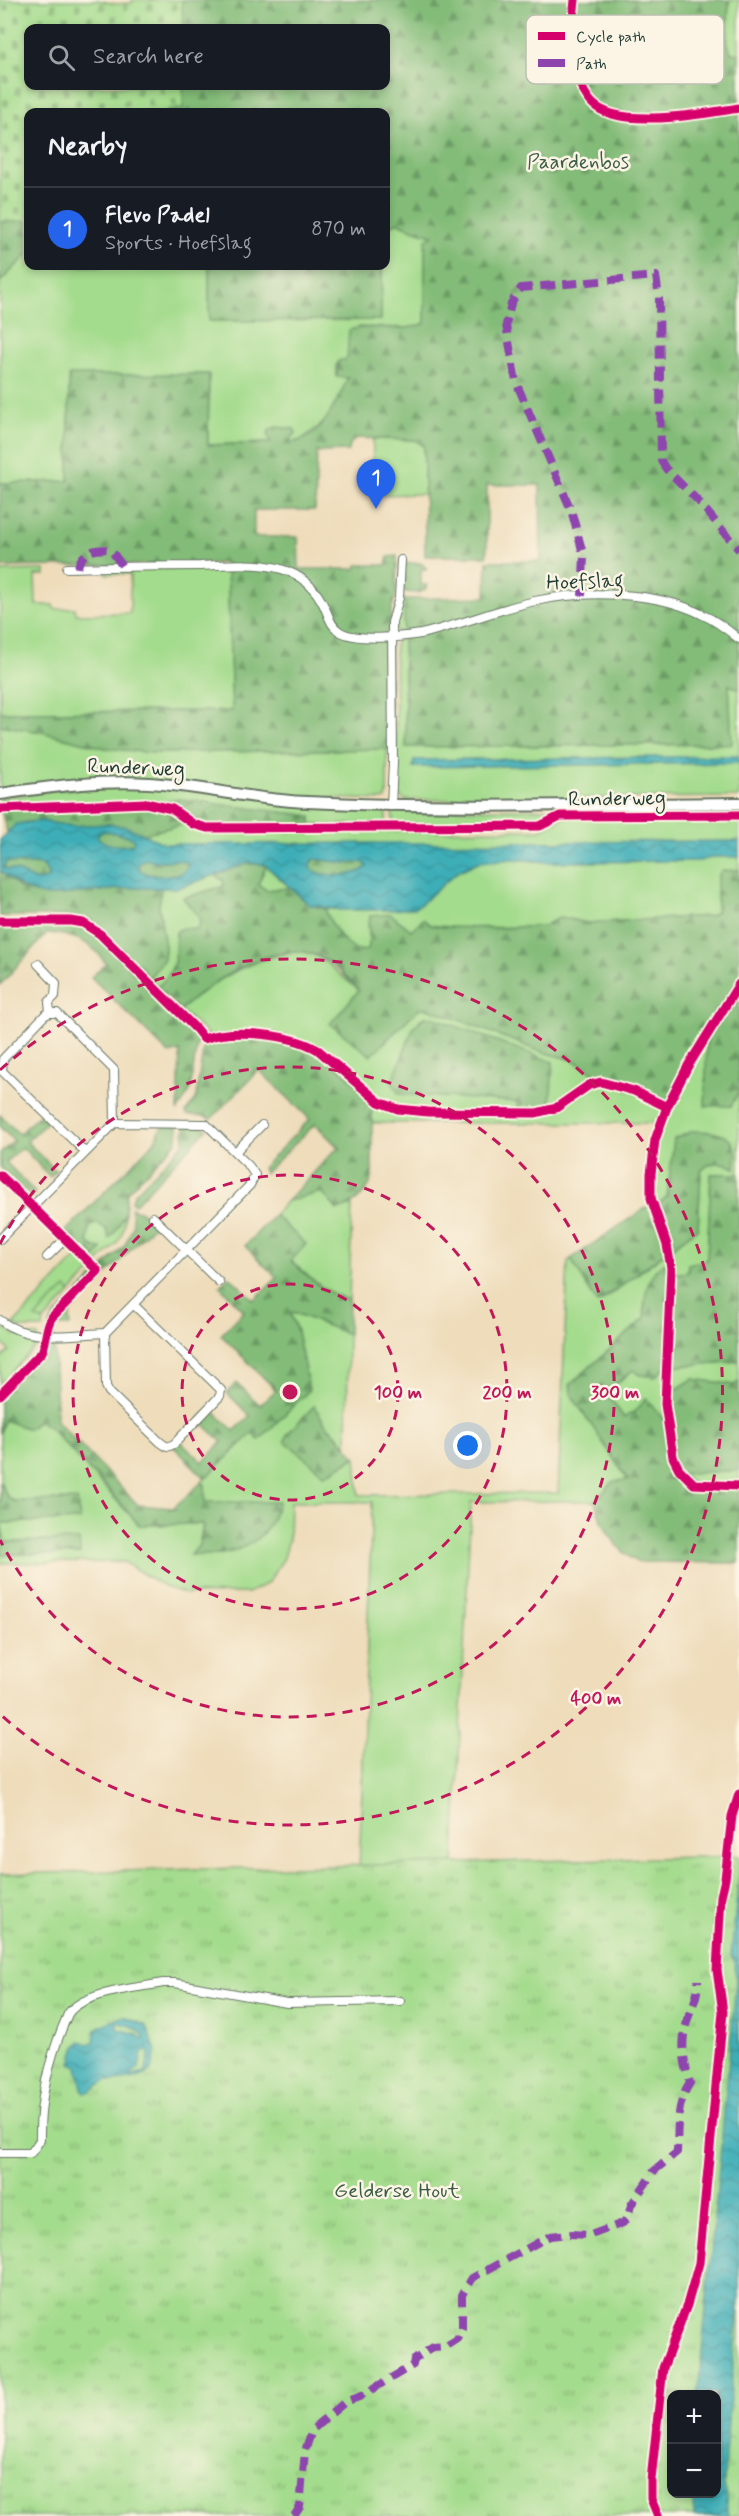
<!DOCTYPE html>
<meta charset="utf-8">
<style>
body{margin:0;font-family:Mynerve,sans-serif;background:#20242c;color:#f1f3f6}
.controls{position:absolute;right:18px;bottom:18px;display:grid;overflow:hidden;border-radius:12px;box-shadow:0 3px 9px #0003}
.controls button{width:54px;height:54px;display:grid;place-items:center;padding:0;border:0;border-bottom:2px solid #363941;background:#171b24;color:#f1f3f6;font:30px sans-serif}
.you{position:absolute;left:468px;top:1446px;width:21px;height:21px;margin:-15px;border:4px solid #fff;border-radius:50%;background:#1a73e8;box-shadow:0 0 0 9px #1a73e833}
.badge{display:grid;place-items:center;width:39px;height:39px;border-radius:50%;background:#2563eb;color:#fff;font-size:20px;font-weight:700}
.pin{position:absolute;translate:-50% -50px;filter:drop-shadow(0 2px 3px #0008)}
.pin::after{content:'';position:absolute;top:32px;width:21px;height:18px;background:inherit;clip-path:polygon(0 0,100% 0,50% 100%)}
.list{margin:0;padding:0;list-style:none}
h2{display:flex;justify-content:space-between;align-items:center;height:78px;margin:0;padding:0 24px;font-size:26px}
h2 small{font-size:20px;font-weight:400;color:#9ea1a6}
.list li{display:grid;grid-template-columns:39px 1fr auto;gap:18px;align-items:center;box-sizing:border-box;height:84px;padding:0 24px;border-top:2px solid #363941}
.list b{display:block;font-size:22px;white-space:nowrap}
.list p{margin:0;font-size:20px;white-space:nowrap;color:#9ea1a6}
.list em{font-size:20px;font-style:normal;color:#9ea1a6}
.icon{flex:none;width:33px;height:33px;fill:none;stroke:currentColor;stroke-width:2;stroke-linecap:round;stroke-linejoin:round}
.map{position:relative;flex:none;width:739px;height:2516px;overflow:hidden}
.search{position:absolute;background:#171b24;box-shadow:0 3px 9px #0003;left:24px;top:24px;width:366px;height:66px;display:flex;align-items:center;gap:15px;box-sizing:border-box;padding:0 21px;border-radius:12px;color:#9ea1a6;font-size:22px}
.panel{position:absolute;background:#171b24;box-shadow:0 3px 9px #0003;left:24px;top:108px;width:366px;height:162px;border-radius:12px}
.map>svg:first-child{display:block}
.grass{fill:#a4dc8d;stroke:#628c60;stroke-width:1.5;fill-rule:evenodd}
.forest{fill:url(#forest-firs);stroke:#517c56;stroke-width:1.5}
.cemetery{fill:url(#cemetery-stones);stroke:#628c60;stroke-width:1.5}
.park{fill:url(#park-tufts);stroke:#628c60;stroke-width:1.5;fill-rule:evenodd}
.water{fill:url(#water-waves);stroke:#2e7676;stroke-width:1.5;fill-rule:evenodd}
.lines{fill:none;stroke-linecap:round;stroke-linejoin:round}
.street-casing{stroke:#677563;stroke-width:10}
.secondary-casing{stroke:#677563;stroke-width:14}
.street{stroke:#fff;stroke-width:8}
.secondary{stroke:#fff;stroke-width:10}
.quiet{stroke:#8e44ad;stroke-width:8;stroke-dasharray:15 8;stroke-linecap:butt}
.cycleway-casing{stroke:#fcf5e5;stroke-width:13}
.cycleway{stroke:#d6006c;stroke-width:9}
.ring{fill:none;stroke:#c2185b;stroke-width:3;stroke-dasharray:10 8}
.labels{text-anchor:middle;stroke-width:5;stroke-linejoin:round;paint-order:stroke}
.park-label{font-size:21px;fill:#3a5d46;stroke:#fcf5e5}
.street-label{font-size:21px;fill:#1f3d34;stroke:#fcf5e5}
.key{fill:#fcf5e5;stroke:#babeb0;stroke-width:1.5}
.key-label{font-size:16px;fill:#1f3d34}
.centre{fill:#c2185b;stroke:#fcf5e5;stroke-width:3}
.ring-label{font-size:18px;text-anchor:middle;font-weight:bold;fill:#c2185b;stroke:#fcf5e5;stroke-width:5;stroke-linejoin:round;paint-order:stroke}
</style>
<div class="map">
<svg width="739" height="2516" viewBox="0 0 739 2516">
<defs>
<pattern id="forest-firs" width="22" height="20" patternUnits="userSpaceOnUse" patternTransform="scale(1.5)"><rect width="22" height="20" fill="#83bc78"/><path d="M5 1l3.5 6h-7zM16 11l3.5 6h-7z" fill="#6b9a63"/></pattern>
<pattern id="cemetery-stones" width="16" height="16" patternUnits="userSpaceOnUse" patternTransform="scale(1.5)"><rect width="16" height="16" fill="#a4dc8d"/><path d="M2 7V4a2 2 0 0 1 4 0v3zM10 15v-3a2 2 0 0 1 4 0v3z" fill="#85b474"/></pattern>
<pattern id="park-tufts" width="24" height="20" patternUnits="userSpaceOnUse" patternTransform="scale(1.5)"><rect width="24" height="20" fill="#a4dc8d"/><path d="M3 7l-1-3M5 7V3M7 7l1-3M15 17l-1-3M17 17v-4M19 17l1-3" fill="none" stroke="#85b474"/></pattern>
<pattern id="water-waves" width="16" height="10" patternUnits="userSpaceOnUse" patternTransform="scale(1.5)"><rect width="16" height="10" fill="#3daeb7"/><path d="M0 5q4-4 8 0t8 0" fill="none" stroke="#338f96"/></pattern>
</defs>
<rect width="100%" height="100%" fill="#fcf5e5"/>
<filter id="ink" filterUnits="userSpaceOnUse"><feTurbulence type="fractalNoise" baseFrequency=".0167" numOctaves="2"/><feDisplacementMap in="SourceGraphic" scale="12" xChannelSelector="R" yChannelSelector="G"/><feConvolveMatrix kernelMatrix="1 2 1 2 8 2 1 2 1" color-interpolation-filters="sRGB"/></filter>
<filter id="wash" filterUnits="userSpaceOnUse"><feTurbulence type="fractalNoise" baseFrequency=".008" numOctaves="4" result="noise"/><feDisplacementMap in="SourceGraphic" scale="24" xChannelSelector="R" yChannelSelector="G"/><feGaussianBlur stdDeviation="1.35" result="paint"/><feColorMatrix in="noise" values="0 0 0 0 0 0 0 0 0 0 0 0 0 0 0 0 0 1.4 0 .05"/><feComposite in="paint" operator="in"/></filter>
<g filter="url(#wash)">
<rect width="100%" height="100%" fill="#eedcba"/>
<g class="grass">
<path d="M729 0H739V54L731 53 727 42Z"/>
<path d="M397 222 412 229 434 235 425 246V323L414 328 359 327 347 360 336 365 337 377 349 378 326 421 298 442 208 445 209 374 69 376V482L0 483V282L28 254V266H209V321L381 320 382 266H386V226L395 224Z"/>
<path d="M373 439 415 440 424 446V494L373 495Z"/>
<path d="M227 568 232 711 0 712V571L45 570V575H35L36 605H53L54 609 75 608 76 614 130 613V574H106V570Z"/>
<path d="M405 599 403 635 399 634C391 625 398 611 401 600Z"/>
<path d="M403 638 406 747 731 744 729 684 739 689V756L414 760V767L739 763V797L405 800 397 794 395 645 397 640Z"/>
<path d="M0 725 41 732 106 748 154 753 387 749V794L386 799 381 800 293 797 193 785 0 791Z"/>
<path d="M139 786 386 809V824L311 825V816L177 799 165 803 0 804V798L55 790Z"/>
<path d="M392 809H559L540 823 393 824Z"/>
<path d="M739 815V841L178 844H165L144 834 188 823 203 831 209 832 541 830 564 817Z"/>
<path d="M716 857H739V870L721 871C714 883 719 899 716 912L710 916 587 923 560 917 544 926 535 927 460 928 430 925 411 930 390 914 368 925 370 942 368 950C348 956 331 924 325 909L392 910 414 908 421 904 457 872 478 862 512 859 549 862 699 861Z"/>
<path d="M266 866 290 888 266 890 258 884Z"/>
<path d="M215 875 223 880 224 886 183 898 199 917 200 924 197 929 182 928 176 932C177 954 176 972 157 987L149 978 164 959 165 947 159 907 161 888H178Z"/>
<path d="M301 951C330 958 336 975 359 990 374 1000 398 1005 415 1012L420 1008 435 1009 539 1051 573 1060 609 1082 667 1104 708 1035 731 1106 739 1091V1174H711L707 1260 688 1264V1272L669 1275 670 1263C649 1280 642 1291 645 1318L574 1381 570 1390 628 1481H614L595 1501 471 1502 453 1878 359 1874 372 1502H290L289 1539 284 1558 267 1584 248 1593 186 1594 165 1587 124 1562 0 1563V1554H80L5 1542 1 1523 79 1520 8 1499 0 1481V1433L4 1419 29 1429 39 1420 51 1429 139 1525 203 1524 198 1549 191 1554C247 1559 248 1544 278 1503H204L205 1485 202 1482 252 1433 259 1440 309 1390 297 1332 291 1315 293 1312 348 1334 347 1445 324 1422 315 1409 324 1475 356 1457 359 1495 558 1493 568 1261 571 1259 597 1303 602 1301 698 1228 701 1171C711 1160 722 1160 734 1168L731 1141 669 1187 667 1196 653 1209C644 1181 654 1150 660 1123H372V1097L317 1048 274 1033 210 1036 180 1010C215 979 255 956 301 951ZM425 1017H432L534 1113H521L517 1102 419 1020Z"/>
<path d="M322 1192 337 1210 352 1205 349 1300C325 1293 309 1277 290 1261L306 1244 274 1215 287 1201Z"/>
<path d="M125 1214C124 1243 115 1245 96 1264L93 1260 102 1249 94 1248 88 1242 89 1227 97 1223C104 1225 109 1230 109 1237Z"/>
<path d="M79 1255 94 1269 50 1313 44 1321 43 1328H20L13 1325Z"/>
<path d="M4 1328 14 1335 38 1336 39 1343 0 1384V1360L9 1351 0 1341V1332Z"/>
<path d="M739 1361V1382L734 1385 693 1379 666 1396 665 1421 638 1409 624 1418 606 1392 633 1370Z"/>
<path d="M739 1470V1485C721 1485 692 1487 679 1474Z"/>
</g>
<g class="forest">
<path d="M182 0H729L727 42 731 53 739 54V689L729 685 732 744 406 747 403 635 405 599 486 597 487 561H541L540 485H487V556H425L424 446 415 440 356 438 350 444 349 451 317 452 315 510H254V537H298L299 569H356L357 565H386L388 557 397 556 396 594 392 607 389 630 385 634V640L390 645V749L154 753 106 748 41 732 0 725V712L232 711 227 563 0 567V483L69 481V375L209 374 208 445 271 443 268 436 269 430 276 427 294 429 296 433 289 442C320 443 337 401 348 378L337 377 338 361 347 359 349 330C374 323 402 334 425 323V246L426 239 433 235 412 229 397 222 395 224 386 226V112H169V109L183 107V86H386V28H183Z"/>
<path d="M28 221V254L0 282V222Z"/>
<path d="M209 266H382L381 320 209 321Z"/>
<path d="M421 563 427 569H421V585H427L425 590 418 593 405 592 403 589V566L408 563Z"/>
<path d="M177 799 311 816V825H205L165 803Z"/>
<path d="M160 808 188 823 144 834 127 827 110 824 71 826 40 821 25 822 7 832 1 809Z"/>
<path d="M105 831 129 836 134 840 133 844C121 847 107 846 98 838L97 834Z"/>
<path d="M146 859C160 865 176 856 188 863V867L181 874C168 876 145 878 137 867L140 862Z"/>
<path d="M316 859 344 863 363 862 367 866C360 878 319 878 310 868V864Z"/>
<path d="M6 862 43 865 48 873 47 878C35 885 30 877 19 872 15 870 9 870 4 869Z"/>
<path d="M257 862 266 866 258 884 266 890 290 888 310 905 325 909C331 924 348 956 368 950 371 938 367 928 370 916L390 914 411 930 423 919 430 925 443 927 500 928 544 926 560 917 587 923 710 916 716 912C719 899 714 883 721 871L739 870V1091L731 1106H705L707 1036 667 1104 609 1082 573 1060 539 1051 428 1008H420L415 1012 371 1056 330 1024 359 990C346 978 333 961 316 955 275 938 210 983 180 1010L157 987C176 972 177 954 176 932L182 928 197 929 200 924 199 917 183 898 224 886 223 880 215 875 249 863Z"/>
<path d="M0 871 21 889 50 896 128 888H161L159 907 165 947 164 959 149 978 88 922 65 916H0Z"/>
<path d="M0 923 74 925 86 929 101 940 198 1037 190 1091 178 1110 180 1051 169 1054 91 977 106 964C92 941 73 935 47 933L0 985Z"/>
<path d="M425 1017H432L553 1062 550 1110 521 1113 517 1102 399 1094 392 1082 414 1026Z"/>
<path d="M274 1033C324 1045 335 1068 372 1097V1179C366 1195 353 1205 338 1210L321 1192 287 1201 338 1147 315 1124 265 1173 262 1168 310 1119 259 1070 211 1119 203 1116 187 1115 186 1112 196 1099 205 1035 210 1036Z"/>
<path d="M40 1114 48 1121 28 1140V1143L56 1171 50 1177 22 1147 6 1162 35 1193 31 1196 0 1167V1153L14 1141 0 1127V1115L19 1134Z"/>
<path d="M162 1126H178L177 1142 127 1192 125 1214 115 1232 109 1238 107 1230 97 1223 89 1227 88 1242 94 1248 102 1249 93 1260 65 1232 154 1142Z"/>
<path d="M185 1126H201L207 1129 135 1204 131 1202 135 1193 183 1144Z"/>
<path d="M692 1131C706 1131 730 1131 735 1148 737 1153 735 1162 735 1168 722 1161 711 1160 701 1171L698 1228 597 1303 571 1259 651 1204 653 1208 667 1197 674 1139Z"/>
<path d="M711 1174H739V1361L666 1367 655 1377 640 1375 633 1370 606 1392 624 1418 638 1409 646 1398 665 1420 666 1396 693 1379 734 1385 739 1382V1470L680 1474C692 1488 722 1485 739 1485V1563L637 1562C616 1550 601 1525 595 1501L614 1481 628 1480 572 1396 570 1385 645 1318C643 1299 647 1268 669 1261L670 1275 688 1272V1264L707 1260Z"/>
<path d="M131 1208 142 1212 156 1223 70 1312V1326H50L53 1318 125 1245 133 1226Z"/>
<path d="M274 1215 306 1244 291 1261C309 1278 325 1293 349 1300L348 1334 293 1312 291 1315 297 1332 309 1390 259 1440 252 1434 205 1478 173 1446 179 1440 203 1462 222 1442 199 1420 211 1409 234 1431 250 1416 227 1393 237 1383 260 1405 276 1390 221 1335 244 1311 220 1286 229 1276 254 1300 277 1278 245 1246Z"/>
<path d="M54 1337 57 1421 138 1505 173 1508 202 1482 205 1485V1502H278C268 1547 231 1557 190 1555 201 1546 203 1537 203 1524L139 1525 100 1480 51 1429 39 1420 29 1429 4 1420 0 1433V1395C8 1387 50 1339 54 1337Z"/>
<path d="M314 1406 324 1422 356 1457 325 1475 285 1441 287 1434Z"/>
<path d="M0 1481 8 1498 14 1501 77 1500 80 1520 1 1523V1530L5 1540 0 1539Z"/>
<path d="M79 1540 80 1554H0V1544L5 1542Z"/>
</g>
<path class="cemetery" d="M0 0H98L115 4 132 3V0H182L183 28H28V86H183V108H176L173 112 169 109V112H28V221L0 222Z"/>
<g class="park">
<path d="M66 1288 71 1293 44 1321 36 1318 45 1307Z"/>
<path d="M739 1856V2516H0V1874ZM672 2394H716V2494H672Z"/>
</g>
<g class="water">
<path d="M739 756V763L413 767 414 760Z"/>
<path d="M40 821 71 826 110 824 127 827 165 844H178L739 841V857H716L699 861 549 862 512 859 478 862 457 872 421 904 414 908 392 910H341L310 905 264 864 248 863 178 888H128L50 896C28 894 16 884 0 871V840L16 824ZM105 831 129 836 134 840 133 844C122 847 107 846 98 838L97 834ZM146 859C160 865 175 856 188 863V867L181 874C168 876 145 878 138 867L140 862ZM316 859 344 863 363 862 367 866C360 878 318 878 310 868L312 861ZM6 862 43 865 48 873 47 878C36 885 30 877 19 872 15 870 9 870 4 869L3 867Z"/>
<path d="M739 1876V2299L725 2456 724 2484 728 2516H694L692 2494H716V2394H698L736 1982 735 1965 731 1956Z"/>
<path d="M124 2016 147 2026 156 2051 152 2070C143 2079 119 2082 107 2080L89 2092H85L82 2089 78 2066 71 2063 75 2049 81 2041 88 2044 94 2042 95 2031 99 2027ZM116 2023C129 2024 139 2027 145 2039H142L137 2034 119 2029ZM148 2050 149 2053 146 2072 128 2076 139 2068 142 2054Z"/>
</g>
</g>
<g filter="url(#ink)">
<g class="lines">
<g class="street-casing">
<g id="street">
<path d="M67 568C111 567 156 566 200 566 225 565 253 562 278 568 300 574 316 587 325 608 329 617 331 626 339 631 355 642 402 637 421 634 459 625 496 610 535 601 583 590 656 591 701 614 715 620 727 629 739 639"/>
<path d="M391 806 393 763 392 622 399 598 401 560"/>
<path d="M38 964 56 983 55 996 49 1002 50 1013"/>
<path d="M85 1152 2 1071 3 1059 45 1015 50 1013H57L114 1070 115 1123"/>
<path d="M235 1152 262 1125"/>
<path d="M0 1175 73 1246"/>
<path d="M153 1217 219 1282"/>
<path d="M0 1239 115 1123 206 1124 249 1166 255 1175 250 1185 105 1333 106 1386 109 1392 160 1442 167 1447 174 1444 220 1396 221 1390 134 1305"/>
<path d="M47 1257 65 1239"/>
<path d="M0 1320C28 1343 72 1334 105 1333"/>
<path d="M0 2153H31L40 2140C39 2095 50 2055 68 2014 82 1992 138 1988 163 1983H175L287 2003 400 2001"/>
</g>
</g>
<g class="secondary-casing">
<path id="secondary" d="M0 794C50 787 98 780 149 783 202 786 254 800 307 802 451 809 595 804 739 803"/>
</g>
<use href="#street" class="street"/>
<use href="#secondary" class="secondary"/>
<g class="quiet">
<path d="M78 568C80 552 97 547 111 550L123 567"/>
<path d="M582 596 584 557 571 510 516 382 506 325 511 303 521 288 656 276 659 297 661 461 666 469 699 502 739 550"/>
<path d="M294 2516 300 2507 305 2451 312 2430 345 2402 359 2397 413 2365 414 2360 433 2347 446 2346 457 2339 462 2328V2295L472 2278 550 2236 569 2234 591 2235 623 2223 628 2217 631 2205 654 2171 677 2152C678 2127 676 2104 690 2083 684 2062 680 2043 687 2022 692 2005 698 1999 698 1980"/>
</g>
<g class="cycleway-casing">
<g id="cycleway">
<path d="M575 0C571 30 570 78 591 102 616 131 706 113 739 108"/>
<path d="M0 809 146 803 172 809 193 824 207 828 540 826 560 816 739 815"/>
<path d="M0 921H71L83 923 100 934 196 1029 204 1039C233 1028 291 1034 318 1050L379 1102 398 1109 428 1112 536 1113 556 1108 589 1085 601 1082 634 1091 667 1107"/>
<path d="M739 984 688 1066 667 1107 655 1140 651 1174V1198L667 1245 671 1268 665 1404 673 1457 679 1469 694 1484 739 1486"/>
<path d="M0 1175 98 1271 52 1317C45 1327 47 1341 42 1352L0 1395"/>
<path d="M658 2516 651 2499V2480L663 2368 687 2305 699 2263 723 2012 717 1970 721 1896 725 1879 732 1816 739 1794"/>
</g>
</g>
<use href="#cycleway" class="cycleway"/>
</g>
</g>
<g class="ring">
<circle cx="290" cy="1392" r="108"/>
<circle cx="290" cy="1392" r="217"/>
<path d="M0 1244A325 325 0 1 1 0 1540"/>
<path d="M0 1070A433 433 0 1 1 0 1714"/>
</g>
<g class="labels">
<g class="park-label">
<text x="578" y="168">Paardenbos</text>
<text x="397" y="2197">Gelderse Hout</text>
</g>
<g class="street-label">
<text transform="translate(585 581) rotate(-2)" y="7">Hoefslag</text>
<text transform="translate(136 767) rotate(2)" y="7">Runderweg</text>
<text transform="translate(617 798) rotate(-1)" y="7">Runderweg</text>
</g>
</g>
<rect x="526" y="15" width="198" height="69" rx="9" class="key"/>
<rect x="538" y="32" width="27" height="8" fill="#d6006c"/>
<rect x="538" y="59" width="27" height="8" fill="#8e44ad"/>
<g class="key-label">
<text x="576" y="42">Cycle path</text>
<text x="576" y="69">Path</text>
</g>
<circle cx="290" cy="1392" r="9" class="centre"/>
<g class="ring-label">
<text x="398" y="1398">100 m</text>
<text x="507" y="1398">200 m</text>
<text x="615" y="1398">300 m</text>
<text x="596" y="1704">400 m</text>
</g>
</svg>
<div class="controls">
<button>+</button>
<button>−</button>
</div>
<div class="you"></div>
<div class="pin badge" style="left:376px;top:509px">1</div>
<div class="search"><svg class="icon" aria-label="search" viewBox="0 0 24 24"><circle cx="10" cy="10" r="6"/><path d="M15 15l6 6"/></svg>Search here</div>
<section class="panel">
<h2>Nearby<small></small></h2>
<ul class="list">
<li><span class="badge">1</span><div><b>Flevo Padel</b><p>Sports · Hoefslag</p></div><em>870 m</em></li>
</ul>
</section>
</div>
